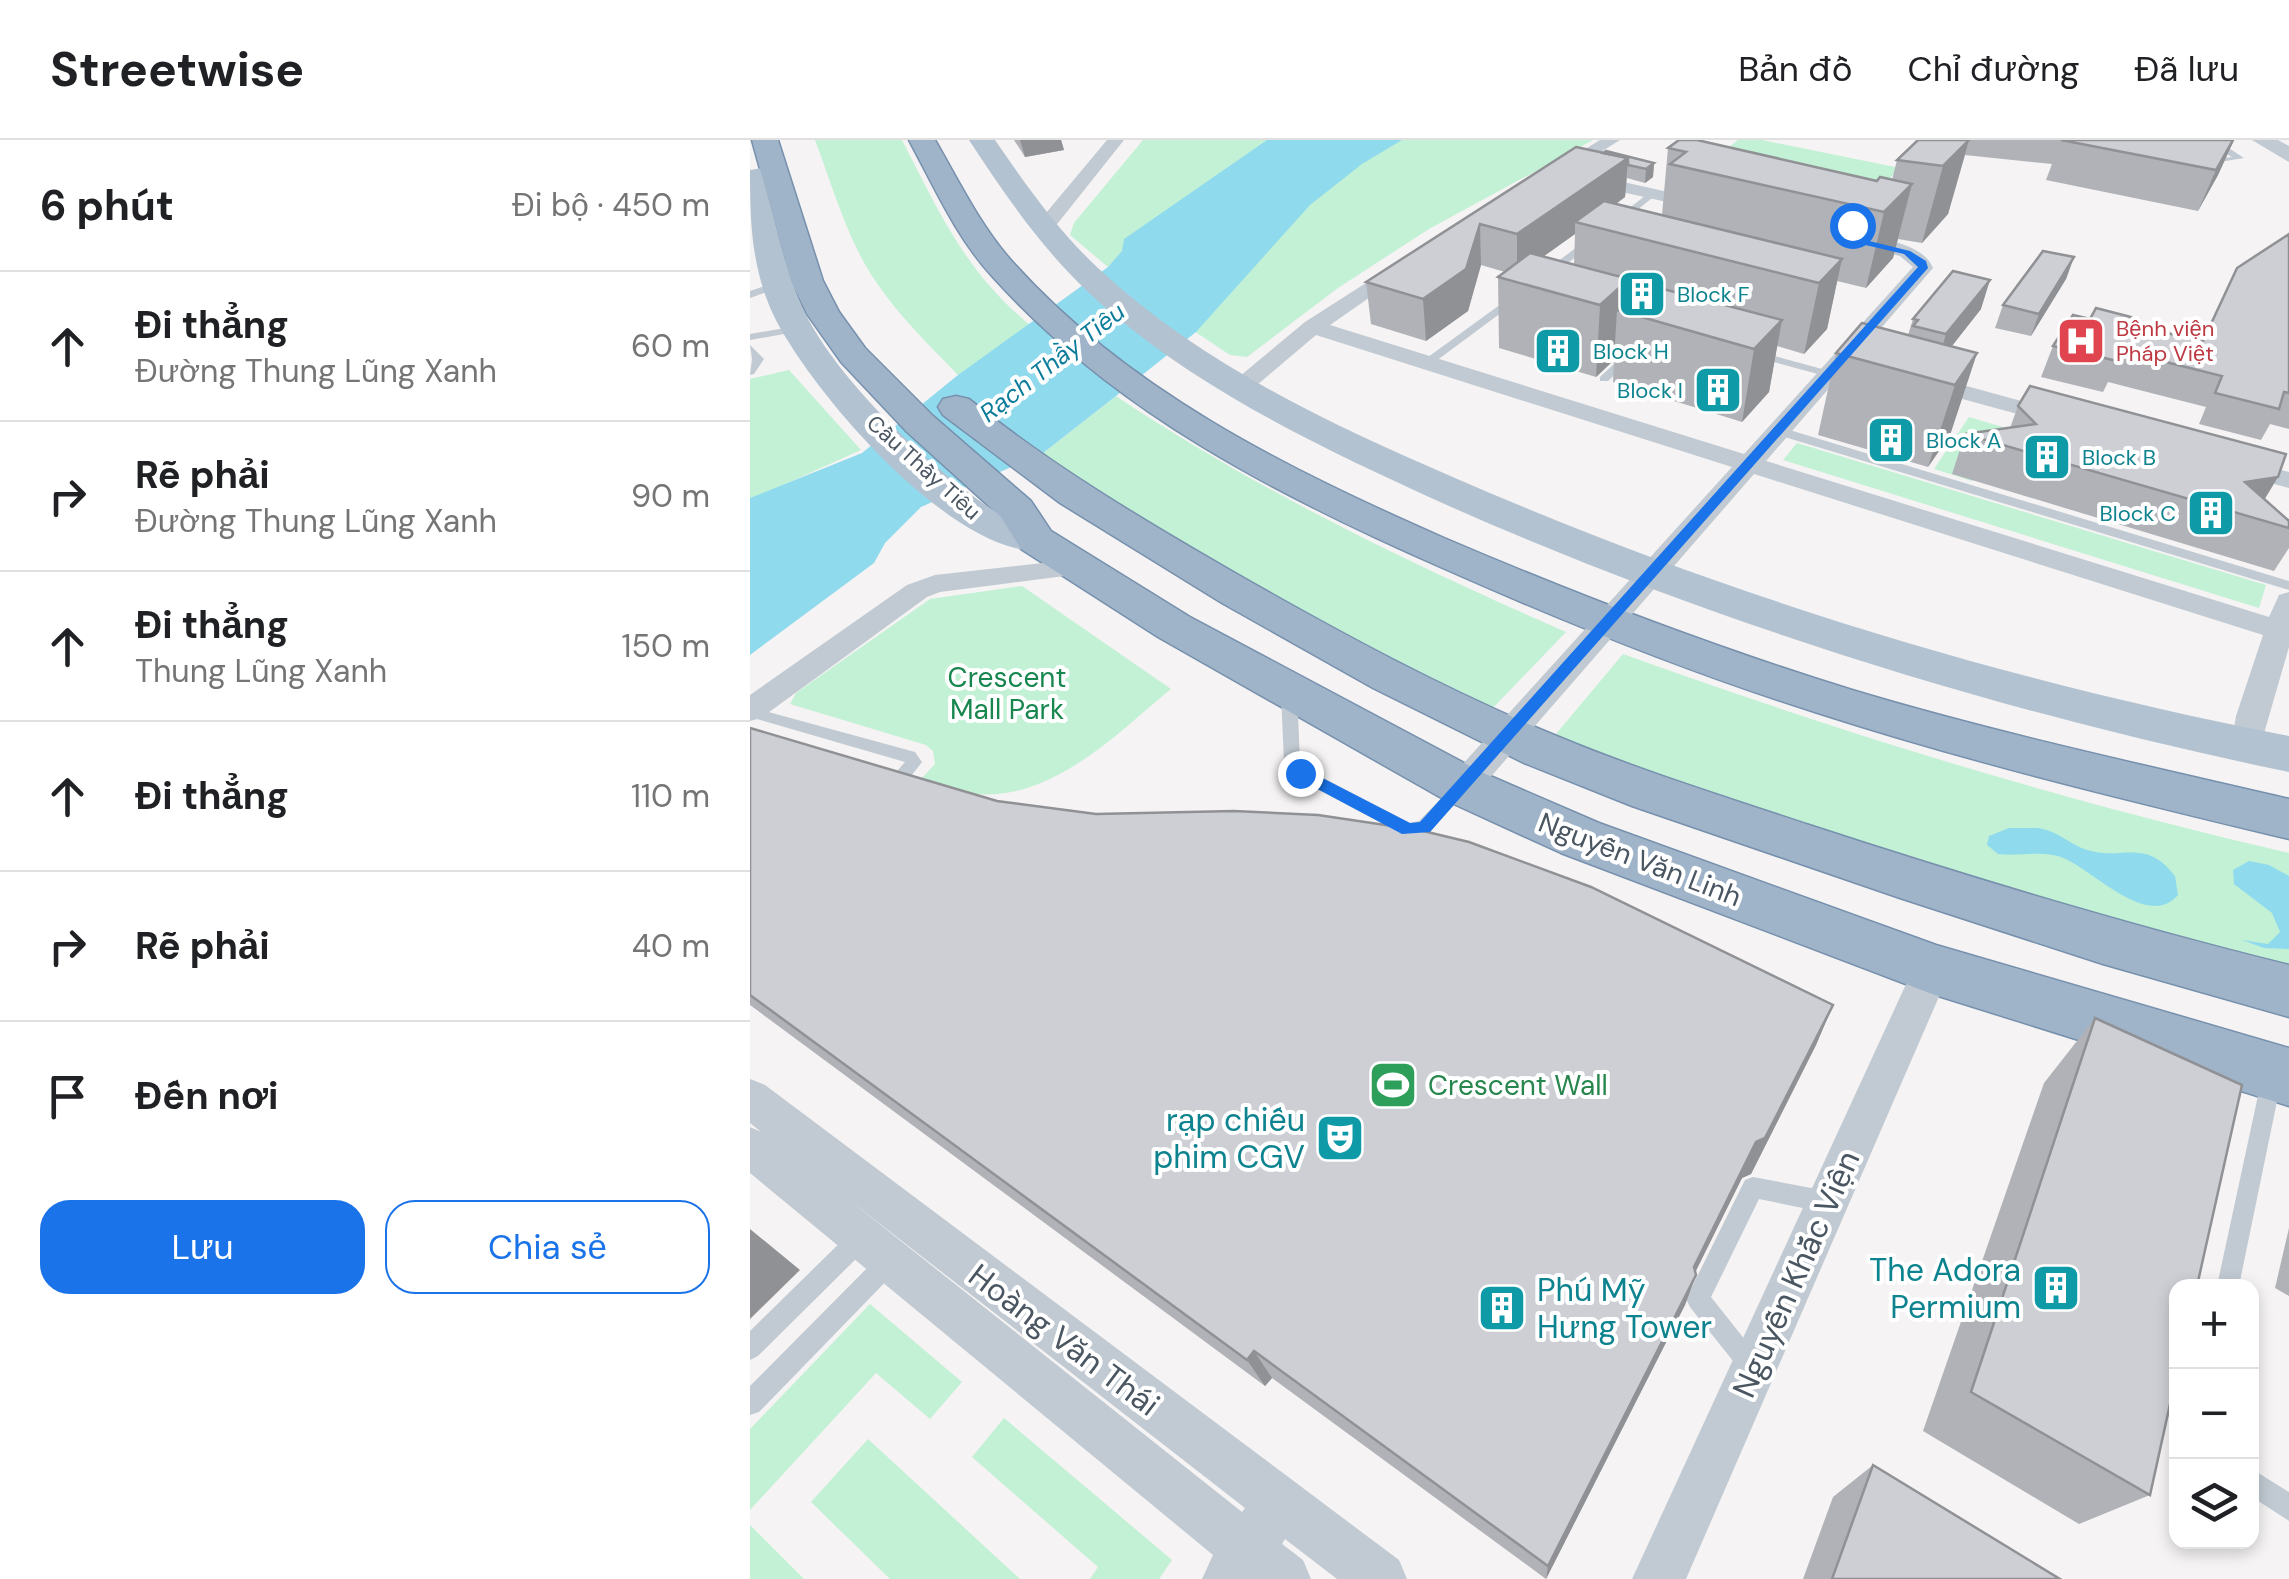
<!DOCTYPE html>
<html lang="vi">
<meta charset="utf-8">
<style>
body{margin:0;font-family:"DM Sans",sans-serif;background:#f2f2f2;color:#202124}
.controls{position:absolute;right:30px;bottom:30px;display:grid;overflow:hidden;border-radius:20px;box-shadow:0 5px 15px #0003}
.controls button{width:90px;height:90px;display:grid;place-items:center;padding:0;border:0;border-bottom:2px solid #e0e0e0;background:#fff;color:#202124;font:50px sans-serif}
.stop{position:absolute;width:30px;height:30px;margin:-22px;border:8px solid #1a73e8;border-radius:50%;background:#fff}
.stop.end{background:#1a73e8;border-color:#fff;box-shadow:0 2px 10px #0008}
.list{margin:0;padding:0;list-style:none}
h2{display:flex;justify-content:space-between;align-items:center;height:130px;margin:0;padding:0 40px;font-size:42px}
h2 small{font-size:32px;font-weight:400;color:#757577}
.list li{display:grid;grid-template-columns:65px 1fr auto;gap:30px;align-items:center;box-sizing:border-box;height:150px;padding:0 40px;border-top:2px solid #e0e0e0}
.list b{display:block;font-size:38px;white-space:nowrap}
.list p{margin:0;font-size:32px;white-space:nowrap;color:#757577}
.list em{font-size:32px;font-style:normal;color:#757577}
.actions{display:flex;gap:20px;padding:30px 40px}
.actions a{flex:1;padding:22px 0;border:2px solid #1a73e8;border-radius:30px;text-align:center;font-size:35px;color:#1a73e8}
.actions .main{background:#1a73e8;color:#fff}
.icon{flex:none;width:55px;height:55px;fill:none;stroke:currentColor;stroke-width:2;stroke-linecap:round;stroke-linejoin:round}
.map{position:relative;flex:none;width:1539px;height:1439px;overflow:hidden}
header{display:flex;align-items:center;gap:60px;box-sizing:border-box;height:140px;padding:0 50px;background:#fff;border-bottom:2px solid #e0e0e0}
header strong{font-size:48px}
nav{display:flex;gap:55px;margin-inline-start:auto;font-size:35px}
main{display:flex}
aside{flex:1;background:#fff}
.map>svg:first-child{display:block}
.green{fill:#c3f1d5}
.water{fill:#90daee}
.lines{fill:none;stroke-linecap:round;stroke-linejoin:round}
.trunk-casing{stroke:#7690ad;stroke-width:3}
.service{fill:#c1cad2;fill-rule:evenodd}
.minor{fill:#c1cad2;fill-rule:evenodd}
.tertiary{fill:#c1cad2;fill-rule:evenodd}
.primary{fill:#b3c2d1;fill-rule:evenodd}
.trunk{fill:#9fb4c9;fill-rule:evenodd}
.wall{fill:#b0b2b7;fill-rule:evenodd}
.shaded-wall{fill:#909195}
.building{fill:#cdcfd5;stroke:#909195;stroke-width:2.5}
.route{fill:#1a73e8}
.labels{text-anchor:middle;stroke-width:8;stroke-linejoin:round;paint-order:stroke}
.far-culture-label{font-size:22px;fill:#0d838f;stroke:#fff;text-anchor:start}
.far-health-label{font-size:22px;fill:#be3a42;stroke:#fff;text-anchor:start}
.far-street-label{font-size:22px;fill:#4a5661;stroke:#fff}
.far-water-label{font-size:25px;font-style:italic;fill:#0c7c9b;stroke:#fff}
.park-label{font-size:28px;fill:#17864f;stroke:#fff}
.street-label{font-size:28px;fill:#4a5661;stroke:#fff}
.leisure-label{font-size:28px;fill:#27864d;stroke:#fff;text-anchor:start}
.near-culture-label{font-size:32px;fill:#0d838f;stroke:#fff;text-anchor:end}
.near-street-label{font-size:32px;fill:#4a5661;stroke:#fff}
</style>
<header>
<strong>Streetwise</strong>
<nav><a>Bản đồ</a><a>Chỉ đường</a><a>Đã lưu</a></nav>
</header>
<main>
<aside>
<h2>6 phút<small>Đi bộ · 450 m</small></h2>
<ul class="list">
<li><svg class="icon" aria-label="ahead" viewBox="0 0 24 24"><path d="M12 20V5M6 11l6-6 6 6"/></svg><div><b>Đi thẳng</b><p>Đường Thung Lũng Xanh</p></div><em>60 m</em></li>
<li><svg class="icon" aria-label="right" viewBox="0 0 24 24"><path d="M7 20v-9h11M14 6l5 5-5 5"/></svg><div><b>Rẽ phải</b><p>Đường Thung Lũng Xanh</p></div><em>90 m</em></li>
<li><svg class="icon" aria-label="ahead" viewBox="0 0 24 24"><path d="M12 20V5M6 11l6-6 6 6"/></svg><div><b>Đi thẳng</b><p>Thung Lũng Xanh</p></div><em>150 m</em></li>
<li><svg class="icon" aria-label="ahead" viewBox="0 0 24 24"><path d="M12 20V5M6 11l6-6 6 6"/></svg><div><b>Đi thẳng</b></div><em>110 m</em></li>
<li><svg class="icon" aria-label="right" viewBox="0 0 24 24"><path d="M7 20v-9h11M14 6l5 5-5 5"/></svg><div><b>Rẽ phải</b></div><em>40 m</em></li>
<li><svg class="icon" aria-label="arrive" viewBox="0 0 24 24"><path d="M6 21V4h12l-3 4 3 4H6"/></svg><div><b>Đến nơi</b></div></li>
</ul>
<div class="actions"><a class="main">Lưu</a><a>Chia sẻ</a></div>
</aside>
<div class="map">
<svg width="1539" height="1439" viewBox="0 0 1539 1439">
<rect width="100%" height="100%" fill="#f5f3f3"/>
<g class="green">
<path d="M65 0H152C189 72 216 133 280 185L208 235C178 204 146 173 122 136 96 95 82 45 65 0Z"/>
<path d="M393 0H553L358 127 320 95 324 83Z"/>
<path d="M627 0H843L679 89 588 148 497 217 480 215 426 179Z"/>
<path d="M988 0H1012L1150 28 1122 56 960 22Z"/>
<path d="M39 230 111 310 0 360V239Z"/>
<path d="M366 256C508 351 659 423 816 492L739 572C584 501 432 414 293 313Z"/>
<path d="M1219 277 1256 288 1222 341 1184 329Z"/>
<path d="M1047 303 1516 445 1509 468 1033 320Z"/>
<path d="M272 446 421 549C366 594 303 661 224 654 207 652 188 644 171 639L185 624 183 611 176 605 40 564 46 553 180 459Z"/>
<path d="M873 514C1092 593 1312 661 1539 713V831L1053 697 801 600Z"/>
<path d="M120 1164 212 1242 180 1279 126 1233 0 1370V1289Z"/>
<path d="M254 1278 422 1420 409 1439H340L348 1427 222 1317Z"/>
<path d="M118 1299 270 1439H140L61 1362Z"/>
<path d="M0 1385 54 1439H0Z"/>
</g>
<g class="water">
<path d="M517 0H652L612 24 560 65 446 192 366 256 293 313 171 367 135 403 124 423 0 515V358L112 313 208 235 358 127 372 111 374 99Z"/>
<path d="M1287 688C1307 690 1319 704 1337 710 1373 721 1395 697 1425 736L1428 755C1397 791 1342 728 1311 717 1290 710 1269 717 1248 714L1237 705 1239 696 1259 688Z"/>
<path d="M1499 721 1519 725 1539 736V809L1514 808 1492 800 1518 804 1530 792 1522 773 1484 744 1483 730Z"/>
</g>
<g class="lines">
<g class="trunk-casing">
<g id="trunk">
<path d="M2 0H28L73 141 89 172 115 208 183 276 281 361 301 391 440 477 731 632 849 683 1186 805 1539 908V966L1182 854 811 713 695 660 408 497 271 409 251 377 157 292 91 222 57 174 41 141Z"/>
<path d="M159 0H185C208 40 229 83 259 118 374 249 537 329 694 398 827 455 963 507 1102 550 1245 593 1393 625 1539 659V699C1381 661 1223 623 1068 573 941 533 817 483 695 429 529 356 365 273 242 136 206 97 184 46 159 0Z"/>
<path d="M206 256 219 259C302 326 393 380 485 433 590 493 697 551 809 597 891 631 975 657 1059 685 1218 737 1377 785 1539 825V877L1353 824 1150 758 882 666 774 623 623 548 472 463 310 363 193 275 188 267 193 259Z"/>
</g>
</g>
<g class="service">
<path d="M1432 0 1474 5 1494 18 1451 25V21L1482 17 1468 9Z"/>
<path d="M900 52 907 54 870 84H864V80Z"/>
<path d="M839 98 847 100 799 138H791V134Z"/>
<path d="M29 141 34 144 33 146 0 158V151Z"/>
<path d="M762 156 771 158 682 224H674V220Z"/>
<path d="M47 186 52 189 51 191 0 200V194Z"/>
<path d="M0 205 14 219 4 234 0 235 2 219Z"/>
<path d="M1002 210 1083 232 1085 234 1079 237 998 215V211Z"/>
<path d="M876 213 886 215 858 241H850V237Z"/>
<path d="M1025 288H1033L1539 441V450L1025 294Z"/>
<path d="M539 547 547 552 550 622 556 629 660 683 669 681 707 642H719L721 646 680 692 658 697 544 637 534 623 531 552Z"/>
<path d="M0 567 165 612 172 622 158 640H129L127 636 129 632 148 630 155 622 0 577Z"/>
<path d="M1522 928 1529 931 1532 937 1489 1146H1467L1512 937 1515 931Z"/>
<path d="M1003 1037 1077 1051 1085 1054 1088 1062 1085 1070 1077 1073 1009 1059 961 1157 1011 1220 1015 1228 1011 1236 1003 1240 995 1236 940 1167 936 1159 995 1040Z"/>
<path d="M112 1086 120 1089 123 1097 120 1105 8 1216 0 1220V1191L104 1089Z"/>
<path d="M140 1110 148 1113 151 1121 148 1129 9 1272 0 1275V1246L132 1113Z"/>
<path d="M1502 1329 1539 1352V1381L1502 1357Z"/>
</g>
<g class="minor">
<path d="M357 0H374L300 93H286V85Z"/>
<path d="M850 0H870L808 39 793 35Z"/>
<path d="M833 33 963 62 966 66 957 71 827 42 824 38Z"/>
<path d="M1101 93C1126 99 1172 101 1183 128L1016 321 1519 477 1529 455 1539 452V507L1508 614 1497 617 1486 614 1481 606 1486 576 1513 495 1004 334 725 655 713 658 701 655 696 646 701 637 982 327 566 195 500 251H484L481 246 484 241 555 182 655 118 662 120V128L580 185 994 314 1163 127 1150 116 1094 103 1091 99Z"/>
<path d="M1169 233 1319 274 1323 279 1311 286 1161 245 1158 240 1161 235Z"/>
<path d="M1482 318 1539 332V348L1473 330 1470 325Z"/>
<path d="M328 419 338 421 342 427 338 433 190 452 177 457 11 578 0 581V555L157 445 185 435Z"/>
<path d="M1182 813 1195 818 1201 829 936 1439H882L1163 829 1169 818Z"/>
<path d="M0 939 15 945 649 1420 657 1439H587L535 1399 532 1404 553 1420 561 1439H452L463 1415 0 1033V987L11 992 0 983ZM98 1059 495 1368 492 1372Z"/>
</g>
<path class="tertiary" d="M1502 0H1528L1539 6V22Z"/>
<g class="primary">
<path d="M219 0H245C276 45 308 91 349 129 450 223 579 284 705 338 971 454 1254 541 1539 596V632C1255 574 954 480 690 362 576 310 459 255 363 174 303 125 261 64 219 0Z"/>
<path d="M25 26 39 34 35 40 15 44C27 88 36 134 56 175 90 241 168 315 227 359 237 366 248 374 260 379 276 386 297 385 307 400L301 409C212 431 49 240 19 165 1 120 0 78 0 30Z"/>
</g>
<use href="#trunk" class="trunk"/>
</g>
<g class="wall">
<path d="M264 0H311L314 10 275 17Z"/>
<path d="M1168 0H1484L1468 35 1448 71 1296 40 1302 24 1215 15 1198 74 1172 103 1148 99 1143 118 1116 148 1087 141 1077 189 1054 214 1027 206 1019 252 992 282 863 242 864 220 846 237 749 208 748 137 755 132 731 125 718 171 676 201 621 184 616 142 826 7 904 23 903 37 895 43 877 38 875 57 866 64 912 75 918 8 1127 41 1142 40 1147 20ZM825 94 824 125 793 117Z"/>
<path d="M1539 94V289L1520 284 1511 300 1449 284 1456 267 1358 242 1353 252 1291 237 1303 206 1340 179 1386 186 1453 201Z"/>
<path d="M1324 117 1316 139 1281 196 1245 188 1253 165Z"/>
<path d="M1231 169 1201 207 1227 213 1200 295 1178 327 1068 295 1086 213 1158 195 1163 179Z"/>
<path d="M1268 266 1515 359 1539 381V408L1524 431 1202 334 1215 294 1260 288Z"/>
<path d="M0 588 247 661 1083 865 1066 905 1001 1034 992 1038 945 1132 946 1135 935 1165 796 1439 522 1238 515 1246 0 865Z"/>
<path d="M1345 878 1400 1355 1329 1384 1173 1291 1294 943Z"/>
<path d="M1539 1088V1156L1525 1148Z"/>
<path d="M1123 1325 1310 1439H1053L1083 1357Z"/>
</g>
<g class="shaded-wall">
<path d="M270 0H311L314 10 275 17Z"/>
<path d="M1219 0 1198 74 1172 103 1193 26Z"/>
<path d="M1484 0 1468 35 1448 71 1466 30Z"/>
<path d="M878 18 875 57 837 85 825 82V94L767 135V94Z"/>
<path d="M904 23 903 37 895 43 896 29Z"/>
<path d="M1162 44 1143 118 1116 148 1134 72Z"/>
<path d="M730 84 731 125 718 171 676 201 673 159Z"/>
<path d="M1324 117 1316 139 1281 196 1289 174Z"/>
<path d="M1092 119 1077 189 1054 214 1069 143Z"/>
<path d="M879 139 877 173 867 170 864 220 846 237 850 165Z"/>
<path d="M1240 140 1231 169 1187 225 1196 194Z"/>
<path d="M1032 180 1019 252 992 282 1004 209Z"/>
<path d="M1227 213 1200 295 1178 327 1205 245Z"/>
<path d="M1528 337 1504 377 1495 342Z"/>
<path d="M1083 865 1066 905 1001 1034 992 1038 933 1157 944 1127 1006 1002Z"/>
<path d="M0 1089 50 1130 0 1179Z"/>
<path d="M946 1135 935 1165 796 1439 798 1426Z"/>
<path d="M504 1211 522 1238 515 1246 497 1220Z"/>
</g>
<g class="building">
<path d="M929 0H947L1127 41 1130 37 1162 44 1134 72 920 24 936 12 918 8Z"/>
<path d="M1168 0H1219L1193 26 1147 20Z"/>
<path d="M1311 0H1483L1466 30Z"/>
<path d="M826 7 878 18 767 94 730 84 716 129 673 159 616 142Z"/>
<path d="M856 11 904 23 896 29 878 25V18L853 13Z"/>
<path d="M854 61 1092 119 1069 143 825 82Z"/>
<path d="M1539 94V253L1534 252 1529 269 1465 253 1472 236 1372 211 1367 221 1303 206 1323 175 1340 179 1346 168 1389 179 1386 186 1453 201 1487 128Z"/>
<path d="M1293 111 1324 117 1289 174 1253 165Z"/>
<path d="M780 113 879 139 850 165 748 137Z"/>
<path d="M1203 131 1240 140 1196 194 1163 186 1168 180 1163 179Z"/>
<path d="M898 145 1032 180 1004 209 867 170Z"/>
<path d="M1112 183 1227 213 1205 245 1086 213Z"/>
<path d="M1280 246 1536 314 1528 337 1495 342 1539 381V388L1215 294 1286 284 1268 266Z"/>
<path d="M0 588 247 661 346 674 484 671 568 675 669 690 719 702 841 747 1083 865 1015 998 1006 1002 944 1127 946 1135 798 1426 504 1211 497 1220 0 855Z"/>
<path d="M1345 878 1492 945 1447 1146H1426V1237L1400 1355 1221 1252Z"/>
<path d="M1123 1325 1310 1439H1082Z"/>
</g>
<path class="route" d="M1099 83H1105L1110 90 1103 97 1160 111 1176 121 1178 128 680 692 652 694 545 637V629H555L660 683 670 682 1168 127 1154 114 1094 100 1101 89Z"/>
<defs>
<g id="building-square" transform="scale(2.5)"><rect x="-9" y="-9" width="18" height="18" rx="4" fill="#0f9aa8" stroke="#fff"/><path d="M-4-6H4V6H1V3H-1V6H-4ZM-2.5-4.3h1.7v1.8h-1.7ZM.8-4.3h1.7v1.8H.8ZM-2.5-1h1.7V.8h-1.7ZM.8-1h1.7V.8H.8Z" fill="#fff"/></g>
<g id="hospital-square" transform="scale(2.5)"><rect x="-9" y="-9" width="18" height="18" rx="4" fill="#e0444e" stroke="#fff"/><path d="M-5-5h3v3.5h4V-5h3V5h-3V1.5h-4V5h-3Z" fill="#fff"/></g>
<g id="stadium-square" transform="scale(2.5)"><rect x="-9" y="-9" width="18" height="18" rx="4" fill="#2e9e5b" stroke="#fff"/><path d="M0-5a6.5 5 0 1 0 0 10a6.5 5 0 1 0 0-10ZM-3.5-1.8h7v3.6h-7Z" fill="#fff"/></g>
<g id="theatre-square" transform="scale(2.5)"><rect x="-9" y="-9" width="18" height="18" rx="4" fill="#0f9aa8" stroke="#fff"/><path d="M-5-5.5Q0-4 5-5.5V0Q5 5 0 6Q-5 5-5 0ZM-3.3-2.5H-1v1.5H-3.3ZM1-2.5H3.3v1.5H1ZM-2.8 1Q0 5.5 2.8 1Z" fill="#fff"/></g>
</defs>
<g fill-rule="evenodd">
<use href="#building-square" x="892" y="154"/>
<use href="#hospital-square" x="1331" y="201"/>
<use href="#building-square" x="808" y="211"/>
<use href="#building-square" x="968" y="250"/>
<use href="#building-square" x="1141" y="300"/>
<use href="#building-square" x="1297" y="317"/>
<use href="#building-square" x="1461" y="373"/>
<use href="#stadium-square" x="643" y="945"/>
<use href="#theatre-square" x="590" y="998"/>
<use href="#building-square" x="1306" y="1148"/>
<use href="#building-square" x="752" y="1168"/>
</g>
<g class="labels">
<g class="far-culture-label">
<text x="927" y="162">Block F</text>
<text x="843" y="219">Block H</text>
<text x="933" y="258" text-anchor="end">Block I</text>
<text x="1176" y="308">Block A</text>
<text x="1332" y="325">Block B</text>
<text x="1426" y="381" text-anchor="end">Block C</text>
</g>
<g class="far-health-label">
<text x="1366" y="196">Bệnh viện<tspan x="1366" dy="25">Pháp Việt</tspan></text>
</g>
<g class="far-street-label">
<text transform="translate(174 327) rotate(42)" y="8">Cầu Thầy Tiêu</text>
</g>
<g class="far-water-label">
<text transform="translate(302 222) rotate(-38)" y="9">Rạch Thầy Tiêu</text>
</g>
<g class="park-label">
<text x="257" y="547">Crescent<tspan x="257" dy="32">Mall Park</tspan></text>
</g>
<g class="street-label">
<text transform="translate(890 719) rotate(21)" y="10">Nguyễn Văn Linh</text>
</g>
<g class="leisure-label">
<text x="678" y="955">Crescent Wall</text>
</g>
<g class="near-culture-label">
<text x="555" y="991">rạp chiếu<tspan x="555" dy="37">phim CGV</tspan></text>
<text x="1271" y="1141">The Adora<tspan x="1271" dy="37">Permium</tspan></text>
<text x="787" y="1161" text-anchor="start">Phú Mỹ<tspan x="787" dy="37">Hưng Tower</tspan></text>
</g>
<g class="near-street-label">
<text transform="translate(1046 1134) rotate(-66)" y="11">Nguyễn Khắc Viện</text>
<text transform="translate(314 1200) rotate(37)" y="11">Hoàng Văn Thái</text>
</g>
</g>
</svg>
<div class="controls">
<button>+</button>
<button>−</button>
<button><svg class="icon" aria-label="layers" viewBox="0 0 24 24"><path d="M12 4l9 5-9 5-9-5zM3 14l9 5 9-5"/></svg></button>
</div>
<div class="stop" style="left:1102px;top:85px"></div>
<div class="stop end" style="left:550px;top:633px"></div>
</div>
</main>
